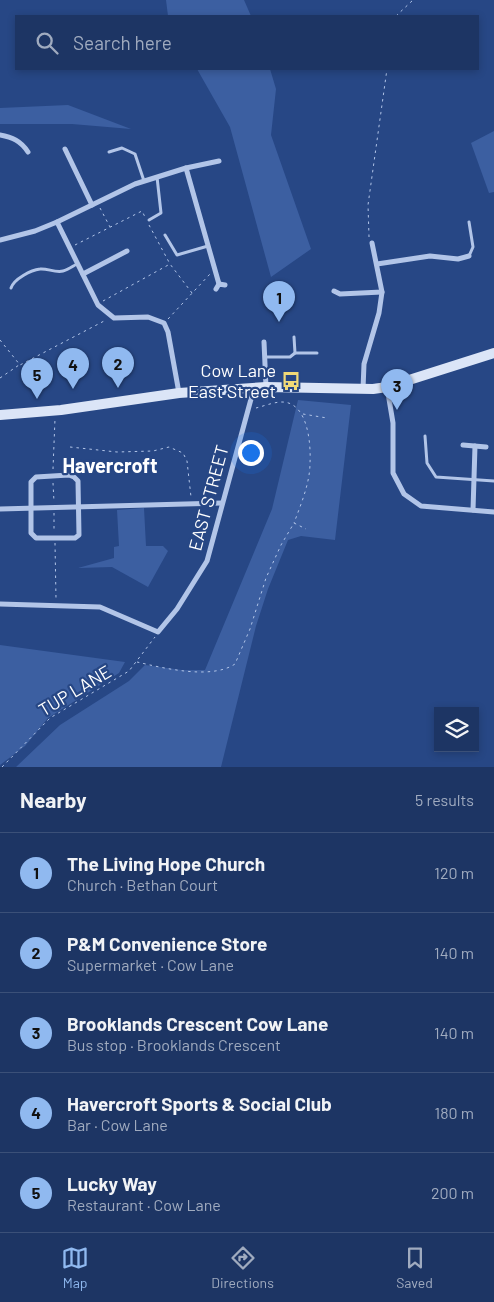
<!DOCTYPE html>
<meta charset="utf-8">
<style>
body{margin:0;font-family:Barlow,sans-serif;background:#253d6a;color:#f1f3f6}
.controls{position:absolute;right:15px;bottom:15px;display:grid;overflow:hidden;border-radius:0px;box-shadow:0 2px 8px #0003}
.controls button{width:45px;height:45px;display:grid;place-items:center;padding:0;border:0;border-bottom:1px solid #3b5078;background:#1d3564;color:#f1f3f6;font:25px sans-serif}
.you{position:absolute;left:250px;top:452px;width:18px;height:18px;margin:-12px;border:4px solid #fff;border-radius:50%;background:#1a73e8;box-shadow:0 0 0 8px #1a73e833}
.badge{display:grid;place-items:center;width:32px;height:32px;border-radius:50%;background:#90b9f0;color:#111;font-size:16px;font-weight:700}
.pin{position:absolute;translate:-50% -41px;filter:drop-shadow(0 1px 2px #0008)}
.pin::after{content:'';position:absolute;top:26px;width:18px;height:15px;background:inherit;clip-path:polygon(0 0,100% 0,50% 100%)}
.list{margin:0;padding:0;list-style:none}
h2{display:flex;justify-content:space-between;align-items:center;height:65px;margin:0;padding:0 20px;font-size:21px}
h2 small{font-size:16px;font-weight:400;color:#a0abbf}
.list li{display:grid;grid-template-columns:32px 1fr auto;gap:15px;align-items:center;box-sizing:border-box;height:80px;padding:0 20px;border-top:1px solid #3b5078}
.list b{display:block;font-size:19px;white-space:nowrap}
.list p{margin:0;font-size:16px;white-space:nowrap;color:#a0abbf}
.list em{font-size:16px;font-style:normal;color:#a0abbf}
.icon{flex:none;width:28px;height:28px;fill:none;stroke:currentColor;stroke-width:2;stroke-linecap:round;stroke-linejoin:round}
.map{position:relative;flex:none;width:494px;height:767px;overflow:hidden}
.search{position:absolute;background:#1d3564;box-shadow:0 2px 8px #0003;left:15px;right:15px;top:15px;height:55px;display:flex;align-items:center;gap:12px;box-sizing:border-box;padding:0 18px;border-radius:0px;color:#a0abbf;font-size:19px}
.sheet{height:465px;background:#1d3564}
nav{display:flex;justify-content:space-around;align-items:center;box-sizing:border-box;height:70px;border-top:1px solid #3b5078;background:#1d3564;font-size:14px;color:#a0abbf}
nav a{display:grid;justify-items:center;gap:2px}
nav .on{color:#90b9f0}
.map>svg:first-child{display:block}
.green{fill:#3c5fa1}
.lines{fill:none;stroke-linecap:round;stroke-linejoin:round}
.path{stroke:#b2c5e8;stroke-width:1;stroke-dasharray:2.5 4;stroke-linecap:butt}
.service{stroke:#b2c5e8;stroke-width:3}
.minor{stroke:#b2c5e8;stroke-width:5}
.secondary{stroke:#dbe5f7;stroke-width:10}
.labels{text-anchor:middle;stroke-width:4.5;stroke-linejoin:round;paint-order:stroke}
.poi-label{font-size:18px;fill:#fff;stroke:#274785;text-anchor:end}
.street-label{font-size:18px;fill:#fff;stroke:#274785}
.quarter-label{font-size:20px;font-weight:bold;fill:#fff;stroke:#274785}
</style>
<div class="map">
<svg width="494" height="767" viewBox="0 0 494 767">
<rect width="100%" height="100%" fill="#274785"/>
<g class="green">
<path d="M166 0H244L251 16H168Z"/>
<path d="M197 69H270L276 89 271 135 311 249 271 277 230 127Z"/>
<path d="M68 105 131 129 72 124H0V108Z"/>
<path d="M494 131V192L489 193 471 143Z"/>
<path d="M298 400 351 405 335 540 301 536 288 540 268 589 256 626 221 767H16L60 725 129 681 145 665 182 670H205L272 509Z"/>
<path d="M144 508 146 546H163L168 551 148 587 112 567 78 568 114 558V547L119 546 117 510Z"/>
<path d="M0 645 125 662 119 673 48 718 25 746 0 765Z"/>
</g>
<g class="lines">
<g class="path">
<path d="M396 16 413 0"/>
<path d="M100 208 110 227"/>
<path d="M149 225 170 264"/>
<path d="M369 237 368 205 387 69"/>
<path d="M75 245 142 211 145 217"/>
<path d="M103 301 170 264 192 293"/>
<path d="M168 319 210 274"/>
<path d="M0 340 20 365 106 320"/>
<path d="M0 378 19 365"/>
<path d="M256 408C264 406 274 402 282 402 308 402 311 444 310 463 310 483 301 504 294 523"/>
<path d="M303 414 327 418"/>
<path d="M70 447 117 452 153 451 169 447 183 453 187 461 191 497"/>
<path d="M53 469 55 419"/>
<path d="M53 483 54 502"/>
<path d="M54 513V532"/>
<path d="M55 543 56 599"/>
<path d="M137 662C163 668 211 680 235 664L250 629 266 578 281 545 294 523 306 529"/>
<path d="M2 767 50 718 129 671 155 637"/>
</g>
<g class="service">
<path d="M109 152 122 148 135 154 144 181"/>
<path d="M149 220 161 213 157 177"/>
<path d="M165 235 177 255 208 246"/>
<path d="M469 256 473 247 469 222"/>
<path d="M11 288C14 279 31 270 40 269 47 268 55 273 63 271 68 270 73 266 77 264"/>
<path d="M294 337 295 353H317"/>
<path d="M265 357H290L295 353"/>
<path d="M425 436 427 463 436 477 494 481"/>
</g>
<g class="minor">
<path d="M0 135C12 137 21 141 28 152"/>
<path d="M65 149 92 205"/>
<path d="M186 168 219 284"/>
<path d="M57 222 135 184 186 168 219 161"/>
<path d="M0 240 35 231 57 222 98 305 114 318 148 317 164 323 168 332 179 393"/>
<path d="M377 264 430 256 458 259 469 256"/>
<path d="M83 274 127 251"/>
<path d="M216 289 219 284 225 285"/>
<path d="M334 291 340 294 382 292"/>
<path d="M264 342 266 387"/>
<path d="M387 387 393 423V473L404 494 421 506 494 512"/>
<path d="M363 389 364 364 379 313 382 292 372 243"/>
<path d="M463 445 486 447"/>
<path d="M69 475 74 477 78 481 79 535 75 538H36L31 533V482L36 477Z"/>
<path d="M0 509 222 503"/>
<path d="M473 510 475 446"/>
<path d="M0 604 100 607 158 632 177 609 207 561 254 388"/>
</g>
<path class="secondary" d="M0 415 61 410 179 393 266 387 373 389 387 387 494 353"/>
</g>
<defs>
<g id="bus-bare" transform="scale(1.5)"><path d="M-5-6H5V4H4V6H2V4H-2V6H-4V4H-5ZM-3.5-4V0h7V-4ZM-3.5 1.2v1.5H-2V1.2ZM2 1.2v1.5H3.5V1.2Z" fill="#f0d977" stroke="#274785" stroke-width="2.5" paint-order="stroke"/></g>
</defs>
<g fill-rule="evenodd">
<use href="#bus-bare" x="291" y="381"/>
</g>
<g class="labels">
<g class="poi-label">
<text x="276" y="377">Cow Lane<tspan x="276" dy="21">East Street</tspan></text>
</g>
<g class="street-label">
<text transform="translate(209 498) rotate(-75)" y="6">EAST STREET</text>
<text transform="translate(75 691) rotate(-31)" y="6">TUP LANE</text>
</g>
<g class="quarter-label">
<text x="110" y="473">Havercroft</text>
</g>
</g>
</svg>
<div class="controls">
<button><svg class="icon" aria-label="layers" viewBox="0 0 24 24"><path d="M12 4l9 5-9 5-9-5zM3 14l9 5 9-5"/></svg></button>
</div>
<div class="you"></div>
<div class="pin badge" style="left:279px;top:322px">1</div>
<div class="pin badge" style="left:118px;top:388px">2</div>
<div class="pin badge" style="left:397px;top:410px">3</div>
<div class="pin badge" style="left:73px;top:389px">4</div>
<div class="pin badge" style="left:37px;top:399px">5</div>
<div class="search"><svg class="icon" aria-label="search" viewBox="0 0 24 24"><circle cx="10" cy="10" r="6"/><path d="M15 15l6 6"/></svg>Search here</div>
</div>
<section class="sheet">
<h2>Nearby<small>5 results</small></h2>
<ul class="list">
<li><span class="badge">1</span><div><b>The Living Hope Church</b><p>Church · Bethan Court</p></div><em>120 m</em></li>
<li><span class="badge">2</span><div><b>P&amp;M Convenience Store</b><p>Supermarket · Cow Lane</p></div><em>140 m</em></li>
<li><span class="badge">3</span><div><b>Brooklands Crescent Cow Lane</b><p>Bus stop · Brooklands Crescent</p></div><em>140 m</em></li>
<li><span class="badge">4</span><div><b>Havercroft Sports &amp; Social Club</b><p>Bar · Cow Lane</p></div><em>180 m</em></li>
<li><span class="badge">5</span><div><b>Lucky Way</b><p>Restaurant · Cow Lane</p></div><em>200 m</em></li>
</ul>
</section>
<nav>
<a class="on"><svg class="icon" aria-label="map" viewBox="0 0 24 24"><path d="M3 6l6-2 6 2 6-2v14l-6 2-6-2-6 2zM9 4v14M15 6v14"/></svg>Map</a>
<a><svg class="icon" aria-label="directions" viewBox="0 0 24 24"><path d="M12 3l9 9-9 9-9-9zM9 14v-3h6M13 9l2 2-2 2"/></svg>Directions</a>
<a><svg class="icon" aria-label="saved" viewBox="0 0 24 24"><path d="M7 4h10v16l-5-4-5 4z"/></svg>Saved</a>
</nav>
